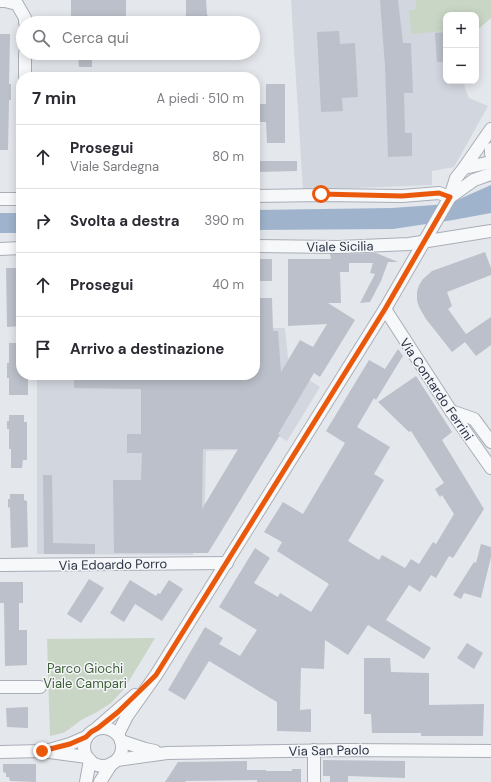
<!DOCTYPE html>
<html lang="it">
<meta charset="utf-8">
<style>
body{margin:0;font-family:"DM Sans",sans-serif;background:#f7f7f7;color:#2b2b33}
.controls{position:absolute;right:12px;top:12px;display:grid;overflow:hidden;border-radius:8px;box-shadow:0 2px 10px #0003}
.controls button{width:36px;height:36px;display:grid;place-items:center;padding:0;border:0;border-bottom:1px solid #e1e1e2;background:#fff;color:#2b2b33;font:20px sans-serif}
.stop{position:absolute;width:12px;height:12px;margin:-9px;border:3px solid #ea580c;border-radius:50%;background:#fff}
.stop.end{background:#ea580c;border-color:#fff;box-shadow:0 1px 4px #0008}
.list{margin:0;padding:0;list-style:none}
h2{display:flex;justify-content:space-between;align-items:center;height:52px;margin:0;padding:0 16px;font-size:17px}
h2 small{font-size:13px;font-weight:400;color:#7c7c81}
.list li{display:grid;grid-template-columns:26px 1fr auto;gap:12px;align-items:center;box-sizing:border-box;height:64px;padding:0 16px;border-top:1px solid #e1e1e2}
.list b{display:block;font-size:15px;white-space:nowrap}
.list p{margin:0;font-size:13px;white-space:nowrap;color:#7c7c81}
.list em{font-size:13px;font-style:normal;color:#7c7c81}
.icon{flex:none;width:22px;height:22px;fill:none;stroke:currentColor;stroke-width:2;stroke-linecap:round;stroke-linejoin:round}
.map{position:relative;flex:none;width:491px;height:782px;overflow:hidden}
.search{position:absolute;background:#fff;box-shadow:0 2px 10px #0003;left:16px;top:16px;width:244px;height:44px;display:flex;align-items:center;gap:10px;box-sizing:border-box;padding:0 14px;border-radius:22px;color:#7c7c81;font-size:15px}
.panel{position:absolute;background:#fff;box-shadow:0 2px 10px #0003;left:16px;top:72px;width:244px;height:308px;border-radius:16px}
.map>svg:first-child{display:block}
.built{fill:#d2d6de}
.green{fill:#c9d6c5}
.water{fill:#9fb4cc}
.building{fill:#bbc0ca;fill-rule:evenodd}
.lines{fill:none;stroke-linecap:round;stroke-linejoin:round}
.minor-casing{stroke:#a9aeb7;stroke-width:14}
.minor{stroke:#f7f8fa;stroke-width:12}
.route{stroke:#ea580c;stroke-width:5}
.labels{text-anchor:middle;stroke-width:3;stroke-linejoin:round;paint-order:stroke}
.street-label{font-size:13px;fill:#2b3445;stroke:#f4f6f9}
.park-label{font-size:13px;fill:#3f6138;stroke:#f4f6f9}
</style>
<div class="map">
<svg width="491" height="782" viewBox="0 0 491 782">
<rect width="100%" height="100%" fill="#e4e7ec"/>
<g class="built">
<path d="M291 0H415L416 9 409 10 434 32 446 31V81H464L465 88 469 98 488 106 454 167 432 171V185L303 190Z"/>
<path d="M255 328H285L289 367 320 387 287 441 258 424 238 450 206 451 204 539 194 540 193 555 37 554V375H255Z"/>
</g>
<g class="green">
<path d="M415 0H491V18L476 31V15H446V31L411 34 409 10 416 9Z"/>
<path d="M155 638 124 689 111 703 97 712 81 720 68 730 63 733 50 736 47 639Z"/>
</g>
<g class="water">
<path d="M491 185V213L453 220 393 229 255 230V210L392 208 448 204Z"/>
<rect x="0" y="213" width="21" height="20"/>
</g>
<g class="building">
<path d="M71 0H126V21H122V23H75V20H71Z"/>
<path d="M186 0H206L207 15 210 17 208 19V23H187V20L184 18 186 15Z"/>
<path d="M380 0H398L403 43H411L413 93H404L405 133H412V156L388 157 385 66Z"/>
<path d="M339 31 340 44 355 43 358 97 342 98 343 111 321 112 317 32Z"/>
<path d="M446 32V62H437L435 33Z"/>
<path d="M0 34H10L9 84H11V100H9L8 150H0Z"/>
<path d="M78 53H92V67H79Z"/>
<path d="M266 84H285V143H267L266 122H255V104H266Z"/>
<path d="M255 161H297V171L255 172Z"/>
<path d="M485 252 491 268V275L447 292 452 306 448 309 466 334 491 317V345L476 356 465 342 452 352 426 319 419 307 417 300V292L419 285 423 279 432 271Z"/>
<path d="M376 253 398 262H388L381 281 370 302 360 303 375 274 370 273 373 263H349V272H340L341 303H328L355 320 320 377 314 373 278 434 280 435 208 553H114L113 480H141L142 453H127V434H141V389L74 388V375H255V298H272L273 331H278L281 372 300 340 313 347 327 324 288 326V259H331L330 254ZM203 449H238L202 509Z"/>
<rect x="255" y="259" width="17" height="22"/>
<path d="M6 268H21V326L7 327Z"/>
<path d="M9 343H21V375H28V395H9V378H7V363H9Z"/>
<path d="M398 349 403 356 401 359 376 400 374 398 357 427 390 447 374 474 384 480 348 541 379 560 382 555 405 568 411 559 419 564 433 542 436 544 454 514 442 495 440 497 435 489 444 483 411 431 409 432 378 402 416 376 452 432 442 440 484 509 453 558 449 556 436 578 431 575 420 592 409 585 386 620 431 648 424 659 368 625 348 655 325 640 324 669 301 668 300 710 311 709V732L277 731V702L209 661 185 700 168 690 205 627 223 638 219 644 240 656 251 639 257 630 219 607 255 548 270 558 254 583 278 597 280 593 311 612 329 584 277 551 282 542 264 532 283 502 303 514 345 443 326 431 369 360 385 369Z"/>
<path d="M9 415H24V422H27V460H23L22 468H11V449H9V429H7V421H9Z"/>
<path d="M43 475H52L53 543 95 544V554H44Z"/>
<path d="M10 494H24V500L27 501 28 547 11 548 10 507 8 508V499H10Z"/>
<path d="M481 544 491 547V557L481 598 464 593 461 599 453 595 474 562 476 563Z"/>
<path d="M89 579 104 588 81 623 67 614Z"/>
<path d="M130 580 156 596 158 593 160 594 169 580 183 589 162 621 135 604 124 622 110 613Z"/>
<path d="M0 582H23V603H19V630H27V665L5 666 4 603H0Z"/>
<path d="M467 643 483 653 474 669 457 658Z"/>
<path d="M364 658H390L391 672 429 673V705L484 704 483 736H421V733H372L371 714H364Z"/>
<path d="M28 707V728L7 727 6 708Z"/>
<path d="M323 760 405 761V778L348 776V782H330V776H323Z"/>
<path d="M247 761V770H266V771H292V769H301V782H257V780L186 781 185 782H165L178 762Z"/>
<path d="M3 764H36V782L10 781 9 777H6V773L3 772Z"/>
</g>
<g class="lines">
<g class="minor-casing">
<g id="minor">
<path d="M0 1H5L17 4 25 18V23"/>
<path d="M25 77V53"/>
<path d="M491 149V154"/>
<path d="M464 168 491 162"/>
<path d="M255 196 321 195 402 196 439 193 450 197"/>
<path d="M450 197 474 180 491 174"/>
<path d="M0 199H21"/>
<path d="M255 246 339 247 409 244 491 231"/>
<path d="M0 249 21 248"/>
<path d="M385 309 451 411 491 468"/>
<path d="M451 411 474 419 491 442"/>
<path d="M0 565 227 563"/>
<path d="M0 687H40"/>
<path d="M97 728 135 695"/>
<circle cx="103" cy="747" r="19"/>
<path d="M118 734 127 716 156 675 385 309 450 197 456 178 464 168 491 129"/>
<path d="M121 741 145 749 155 751"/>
<path d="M49 750 70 744 86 737"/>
<path d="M0 752 42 751 87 757"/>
<path d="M117 760 167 753 346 750 491 751"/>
<path d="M86 782 90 760"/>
<path d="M100 782 112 763"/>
<path d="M314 782V750"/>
</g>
</g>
<use href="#minor" class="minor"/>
</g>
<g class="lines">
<path class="route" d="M42 751 70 744 86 737 91 732 98 728 118 712 156 675 385 309 450 197 439 193 402 196 321 194"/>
</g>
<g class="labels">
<g class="street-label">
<text transform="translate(340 246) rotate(-1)" y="5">Viale Sicilia</text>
<text transform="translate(437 389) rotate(56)" y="5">Via Contardo Ferrini</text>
<text transform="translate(113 564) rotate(-1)" y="5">Via Edoardo Porro</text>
<text transform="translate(329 750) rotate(-1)" y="5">Via San Paolo</text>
</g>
<g class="park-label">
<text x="85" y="673">Parco Giochi<tspan x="85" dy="15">Viale Campari</tspan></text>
</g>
</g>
</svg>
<div class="controls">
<button>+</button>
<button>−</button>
</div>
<div class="stop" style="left:321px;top:194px"></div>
<div class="stop end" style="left:42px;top:751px"></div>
<div class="search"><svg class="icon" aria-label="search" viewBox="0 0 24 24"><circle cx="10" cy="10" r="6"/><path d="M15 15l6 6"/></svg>Cerca qui</div>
<section class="panel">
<h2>7 min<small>A piedi · 510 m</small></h2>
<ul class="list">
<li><svg class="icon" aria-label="ahead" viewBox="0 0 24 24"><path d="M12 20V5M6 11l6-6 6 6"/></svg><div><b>Prosegui</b><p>Viale Sardegna</p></div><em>80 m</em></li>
<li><svg class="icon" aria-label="right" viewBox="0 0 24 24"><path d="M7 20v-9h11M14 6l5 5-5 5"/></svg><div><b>Svolta a destra</b></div><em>390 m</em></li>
<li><svg class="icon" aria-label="ahead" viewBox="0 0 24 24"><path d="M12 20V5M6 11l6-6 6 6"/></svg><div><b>Prosegui</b></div><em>40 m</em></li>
<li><svg class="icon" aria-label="arrive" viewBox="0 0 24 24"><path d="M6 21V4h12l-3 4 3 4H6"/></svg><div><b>Arrivo a destinazione</b></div></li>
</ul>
</section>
</div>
